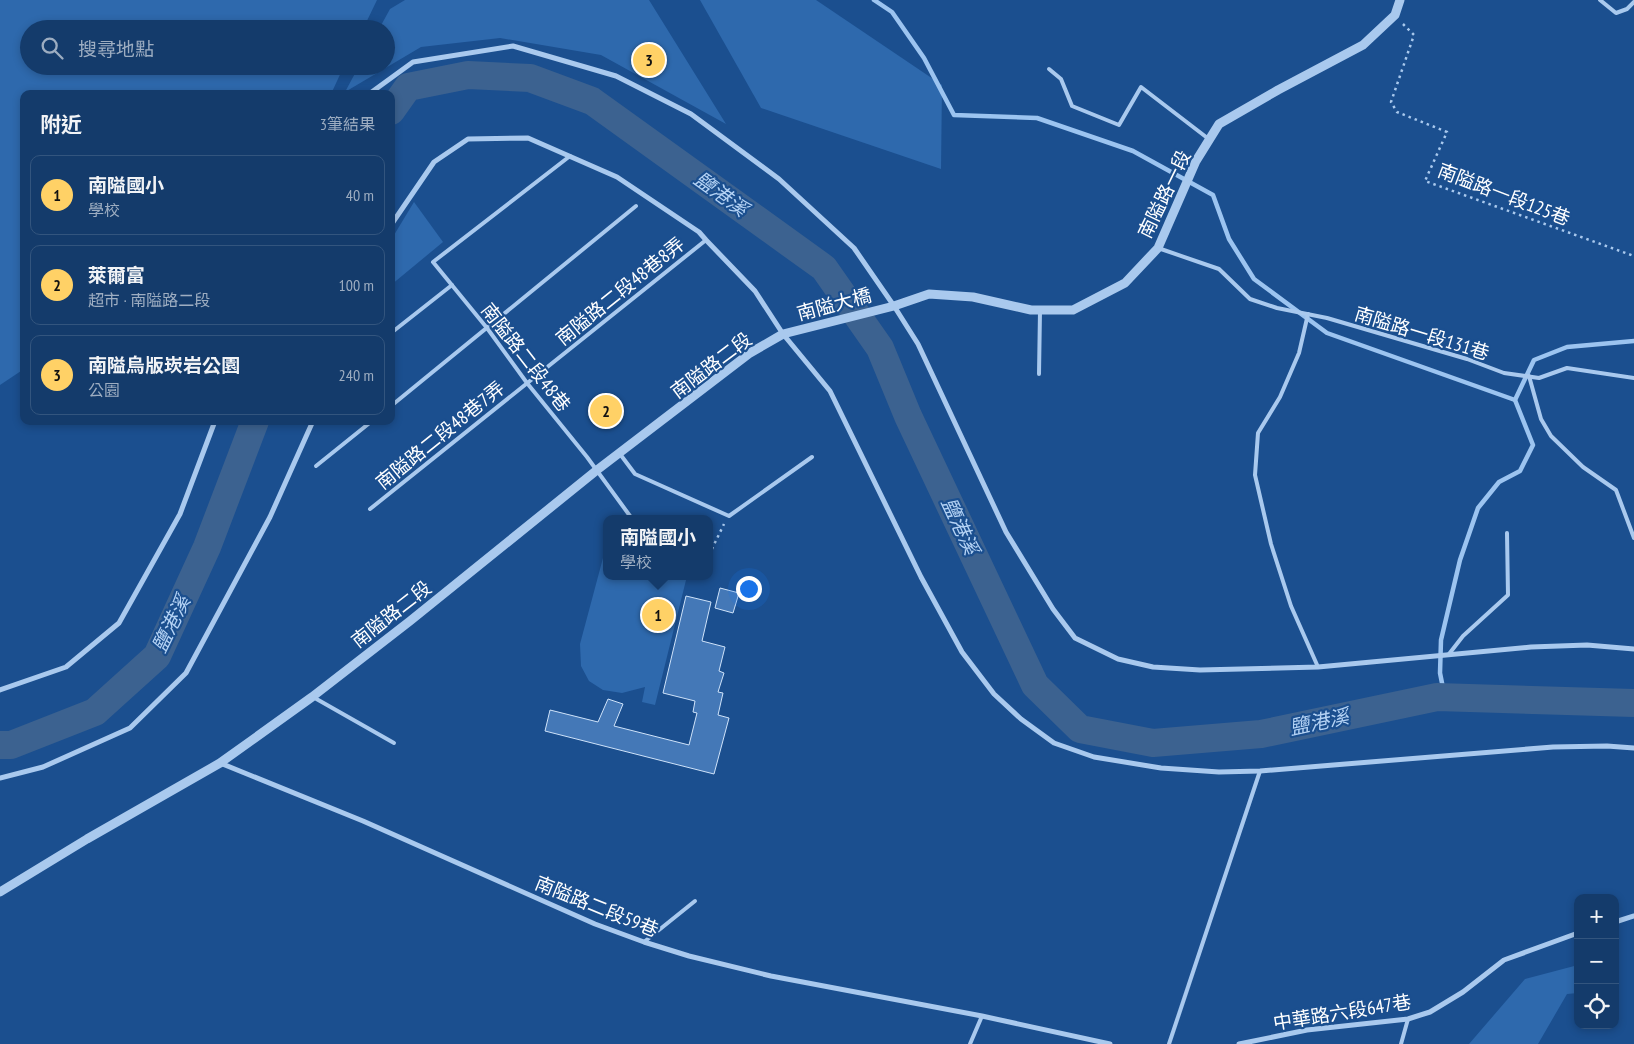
<!DOCTYPE html>
<html lang="zh-TW">
<meta charset="utf-8">
<style>
body{margin:0;font-family:"PT Sans Narrow","Noto Sans TC",sans-serif;background:#214673;color:#f1f3f6}
.controls{position:absolute;right:15px;bottom:15px;display:grid;overflow:hidden;border-radius:10px;box-shadow:0 2px 8px #0003}
.controls button{width:45px;height:45px;display:grid;place-items:center;padding:0;border:0;border-bottom:1px solid #33557e;background:#143b6b;color:#f1f3f6;font:25px sans-serif}
.you{position:absolute;left:748px;top:588px;width:18px;height:18px;margin:-12px;border:4px solid #fff;border-radius:50%;background:#1a73e8;box-shadow:0 0 0 8px #1a73e833}
.badge{display:grid;place-items:center;width:32px;height:32px;border-radius:50%;background:#ffd166;color:#111;font-size:16px;font-weight:700}
.pin{position:absolute;translate:-50% -50%;border:2px solid #fff;box-shadow:0 1px 5px #0006}
.popup{position:absolute;left:603px;top:515px;width:110px;height:65px;box-sizing:border-box;display:grid;place-content:center;border-radius:10px;background:#143b6b;filter:drop-shadow(0 1px 4px #0005);font-size:16px;white-space:nowrap;color:#9dadc1}
.popup b{font-size:19px;color:#f1f3f6}
.popup::after{content:'';position:absolute;left:50%;top:100%;margin-left:-10px;border:10px solid transparent;border-top-color:#143b6b}
.list{margin:0;padding:0;list-style:none}
h2{display:flex;justify-content:space-between;align-items:center;height:65px;margin:0;padding:0 20px;font-size:21px}
h2 small{font-size:16px;font-weight:400;color:#9dadc1}
.list li{display:grid;grid-template-columns:32px 1fr auto;gap:15px;align-items:center;box-sizing:border-box;height:80px;margin:0 10px 10px;padding:0 10px;border:1px solid #33557e;border-radius:10px}
.list b{display:block;font-size:19px;white-space:nowrap}
.list p{margin:0;font-size:16px;white-space:nowrap;color:#9dadc1}
.list em{font-size:16px;font-style:normal;color:#9dadc1}
.icon{flex:none;width:28px;height:28px;fill:none;stroke:currentColor;stroke-width:2;stroke-linecap:round;stroke-linejoin:round}
.map{position:relative;flex:none;width:1634px;height:1044px;overflow:hidden}
.search{position:absolute;background:#143b6b;box-shadow:0 2px 8px #0003;left:20px;top:20px;width:375px;height:55px;display:flex;align-items:center;gap:12px;box-sizing:border-box;padding:0 18px;border-radius:28px;color:#9dadc1;font-size:19px}
.panel{position:absolute;background:#143b6b;box-shadow:0 2px 8px #0003;left:20px;top:90px;width:375px;height:335px;border-radius:10px}
.map>svg:first-child{display:block}
.green{fill:#2e69ad}
.lines{fill:none;stroke-linecap:round;stroke-linejoin:round}
.stream{stroke:#9cc4f0;stroke-width:4.5}
.river{stroke:#3c6290;stroke-width:28}
.building{fill:#4478b7;stroke:#cfe3fa}
.path{stroke:#a9c9ee;stroke-width:2.5;stroke-dasharray:2.5 4;stroke-linecap:butt}
.service{stroke:#a9c9ee;stroke-width:4}
.minor{stroke:#a9c9ee;stroke-width:5}
.tertiary{stroke:#a9c9ee;stroke-width:9}
.labels{text-anchor:middle;stroke-width:4.5;stroke-linejoin:round;paint-order:stroke}
.street-label{font-size:19px;fill:#fff;stroke:#1b4f8f}
.water-label{font-size:20px;font-style:italic;fill:#b5d3f5;stroke:#1b4f8f}
</style>
<div class="map">
<svg width="1634" height="1044" viewBox="0 0 1634 1044">
<rect width="100%" height="100%" fill="#1b4f8f"/>
<g class="green">
<path d="M0 0H377L363 29H29V66H344L331 94H24V369L0 385Z"/>
<path d="M405 0H649L726 124 601 55 500 38 421 47 345 92 359 66H386V29H379L390 9Z"/>
<path d="M700 0H816L942 85 941 169 761 108Z"/>
<path d="M414 202 443 242 391 285V240Z"/>
<path d="M607 543V576H687L655 705 642 702 645 687 622 693 603 690 589 681 581 666 580 644Z"/>
<path d="M1578 965V993L1567 994 1538 1044H1469L1525 979Z"/>
</g>
<g class="lines">
<g class="stream">
<path d="M874 0 892 12 924 58 954 115 1037 118 1133 151 1213 195 1229 239 1254 279 1327 333 1515 400"/>
<path d="M1445 698 1440 673 1441 640 1460 560 1478 508 1499 482 1520 471 1533 445 1515 400 1534 360 1567 347 1634 341"/>
</g>
<g class="river">
<path d="M391 111 408 87 468 75 530 78 592 101 824 268 880 348 908 416 1035 685 1080 729 1153 743 1261 734 1437 697 1634 703"/>
<path d="M0 745H11L95 712 157 656 207 547 255 421"/>
</g>
</g>
<g class="building">
<path d="M720 588 739 593 733 613 715 608Z"/>
<path d="M686 596 711 602 702 641 725 647 719 671 724 673 718 692 723 693 718 715 729 718 714 774 545 731 550 710 598 722 608 699 623 704 614 726 689 745 697 713 693 712 695 701 663 693Z"/>
</g>
<g class="lines">
<g class="path">
<path d="M1403 24 1414 35 1391 102 1397 112 1447 132 1425 181 1634 256"/>
<path d="M709 555 724 524"/>
</g>
<g class="service">
<path d="M1600 0 1616 13 1627 9 1634 2"/>
<path d="M1049 69 1061 79 1072 106 1119 125 1141 87 1210 140"/>
<path d="M570 156 433 262 487 328 527 383 587 457 630 516"/>
<path d="M1158 248 1219 269 1250 299 1277 308 1327 318 1467 359 1504 373 1539 378 1567 368 1634 378"/>
<path d="M1308 314 1299 353 1280 397 1258 433 1255 475 1271 544 1291 606 1318 667"/>
<path d="M391 333 452 285"/>
<path d="M1039 374 1040 311"/>
<path d="M1529 376 1541 419 1551 436 1583 467 1616 490 1634 538"/>
<path d="M391 406 636 206"/>
<path d="M620 454 635 474 729 516 812 457"/>
<path d="M316 466 372 421"/>
<path d="M370 509 706 240"/>
<path d="M1449 654 1463 636 1508 595 1507 533"/>
<path d="M313 697 394 743"/>
<path d="M644 942 695 901"/>
<path d="M970 1044 982 1016"/>
<path d="M1169 1044 1260 771"/>
<path d="M1401 1044 1408 1019"/>
</g>
<g class="minor">
<path d="M369 94 413 62 513 46 616 76 691 114 779 179 854 248 894 306 918 344 1006 532 1053 609 1075 638 1118 659 1153 667 1200 670 1318 667 1531 647 1587 645 1634 649"/>
<path d="M391 225 434 162 468 139 528 138 617 177 699 232 706 240 755 291 783 334 830 391 921 577 962 652 994 694 1021 719 1054 743 1094 757 1161 768 1219 772 1260 771 1553 747 1607 746 1634 748"/>
<path d="M0 690 66 667 119 623 180 514 215 421"/>
<path d="M220 763 363 821 595 924 644 942 689 956 771 976 982 1016 1110 1044"/>
<path d="M0 778 43 767 130 728 186 673 270 517 313 421"/>
<path d="M1615 922 1634 916"/>
<path d="M1239 1044 1307 1030 1408 1019 1430 1012 1463 992 1504 960 1578 933"/>
</g>
<path class="tertiary" d="M0 892 87 839 220 763 312 697 410 621 597 470 750 353 783 334 894 306 929 294 973 297 1031 310H1073L1125 283 1158 248 1196 161 1219 124 1278 90 1363 45 1395 15 1400 0"/>
</g>
<g class="labels">
<g class="street-label">
<text transform="translate(1164 194) rotate(-64)" y="7">南隘路一段</text>
<text transform="translate(1504 194) rotate(21)" y="7">南隘路一段125巷</text>
<text transform="translate(620 291) rotate(-39)" y="7">南隘路二段48巷8弄</text>
<text transform="translate(834 304) rotate(-15)" y="7">南隘大橋</text>
<text transform="translate(1422 333) rotate(17)" y="7">南隘路一段131巷</text>
<text transform="translate(526 357) rotate(52)" y="7">南隘路二段48巷</text>
<text transform="translate(711 365) rotate(-37)" y="7">南隘路二段</text>
<text transform="translate(440 435) rotate(-39)" y="7">南隘路二段48巷7弄</text>
<text transform="translate(391 614) rotate(-38)" y="7">南隘路二段</text>
<text transform="translate(597 906) rotate(22)" y="7">南隘路二段59巷</text>
<text transform="translate(1342 1012) rotate(-9)" y="7">中華路六段647巷</text>
</g>
<g class="water-label">
<text transform="translate(721 194) rotate(36)" y="7">鹽港溪</text>
<text transform="translate(960 526) rotate(65)" y="7">鹽港溪</text>
<text transform="translate(171 624) rotate(-64)" y="7">鹽港溪</text>
<text transform="translate(1319 722) rotate(-12)" y="7">鹽港溪</text>
</g>
</g>
</svg>
<div class="controls">
<button>+</button>
<button>−</button>
<button><svg class="icon" aria-label="locate" viewBox="0 0 24 24"><circle cx="12" cy="12" r="6"/><path d="M12 2v4M12 18v4M2 12h4M18 12h4"/></svg></button>
</div>
<div class="you"></div>
<div class="pin badge" style="left:658px;top:615px">1</div>
<div class="popup"><b>南隘國小</b>學校</div>
<div class="pin badge" style="left:606px;top:411px">2</div>
<div class="pin badge" style="left:649px;top:60px">3</div>
<div class="search"><svg class="icon" aria-label="search" viewBox="0 0 24 24"><circle cx="10" cy="10" r="6"/><path d="M15 15l6 6"/></svg>搜尋地點</div>
<section class="panel">
<h2>附近<small>3筆結果</small></h2>
<ul class="list">
<li><span class="badge">1</span><div><b>南隘國小</b><p>學校</p></div><em>40 m</em></li>
<li><span class="badge">2</span><div><b>萊爾富</b><p>超市 · 南隘路二段</p></div><em>100 m</em></li>
<li><span class="badge">3</span><div><b>南隘烏版崁岩公園</b><p>公園</p></div><em>240 m</em></li>
</ul>
</section>
</div>
